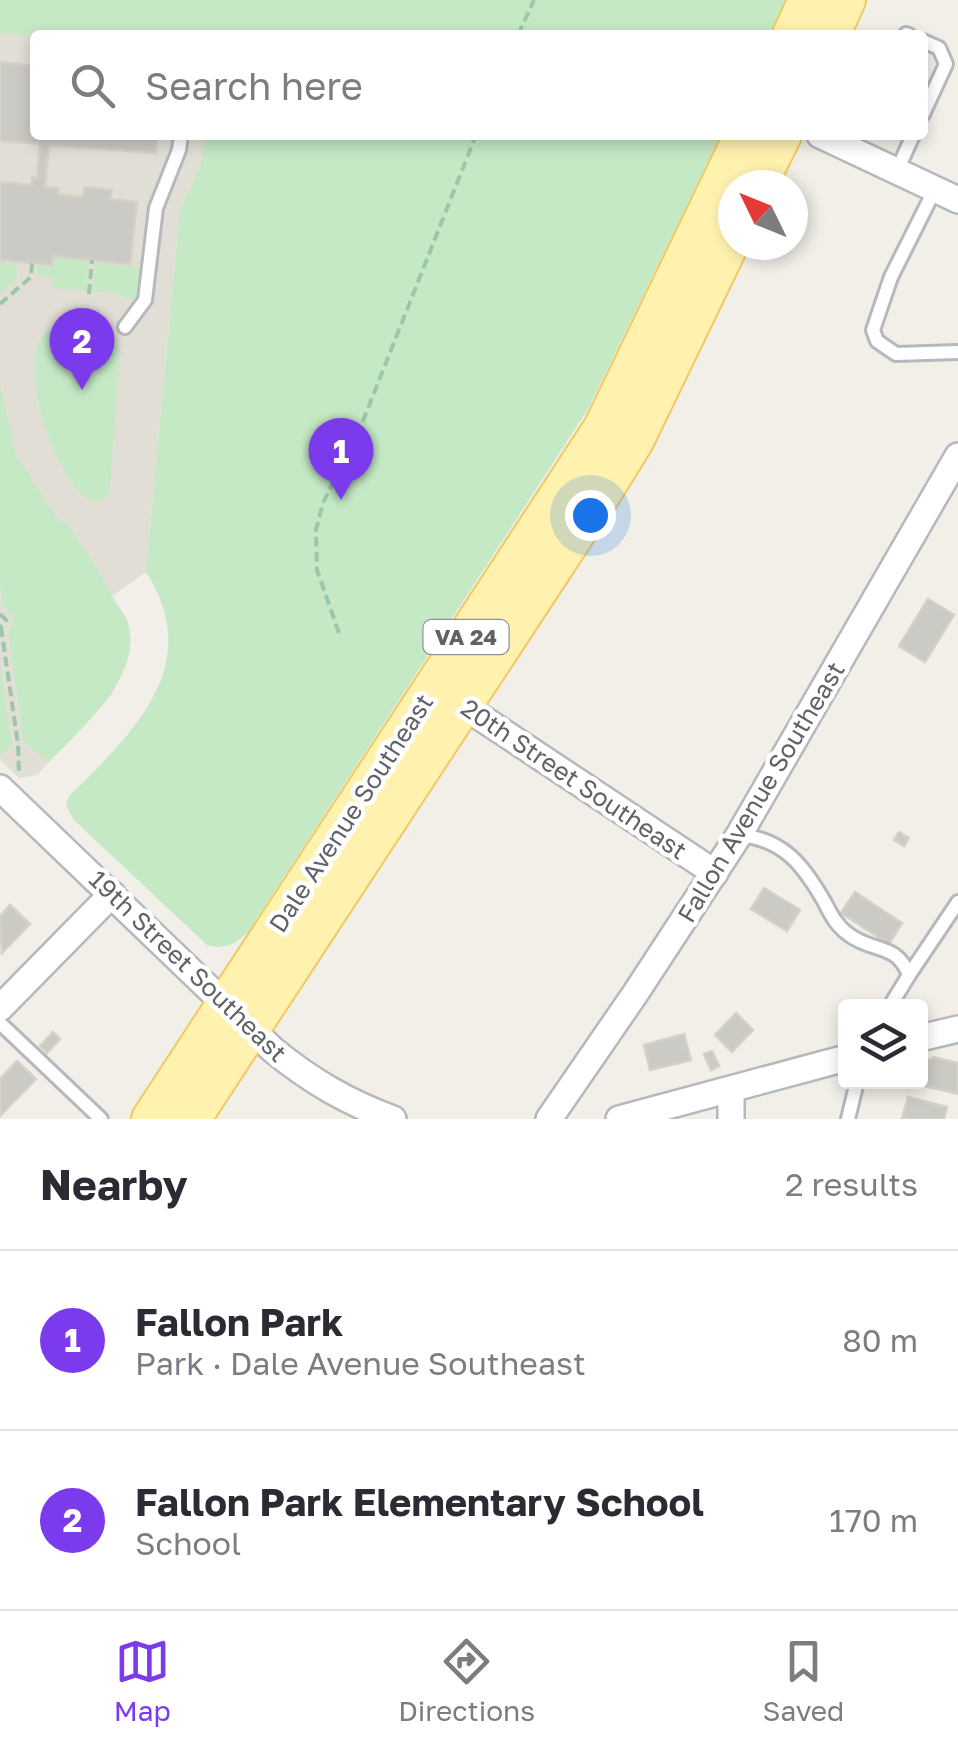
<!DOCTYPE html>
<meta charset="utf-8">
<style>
body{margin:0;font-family:"Golos Text",sans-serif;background:#f7f7f7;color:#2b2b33}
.controls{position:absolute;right:30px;bottom:30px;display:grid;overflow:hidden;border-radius:10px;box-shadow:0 5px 15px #0003}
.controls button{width:90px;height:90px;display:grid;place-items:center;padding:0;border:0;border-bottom:2px solid #e1e1e2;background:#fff;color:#2b2b33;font:50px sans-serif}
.compass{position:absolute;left:718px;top:170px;width:90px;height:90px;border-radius:50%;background:#fff;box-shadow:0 5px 15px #0003;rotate:313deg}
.you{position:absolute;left:590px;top:515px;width:35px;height:35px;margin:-25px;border:8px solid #fff;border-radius:50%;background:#1a73e8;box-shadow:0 0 0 15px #1a73e833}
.badge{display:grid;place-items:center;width:65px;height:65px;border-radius:50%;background:#7c3aed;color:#fff;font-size:32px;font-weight:700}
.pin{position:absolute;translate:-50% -82px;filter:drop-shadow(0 2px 5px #0008)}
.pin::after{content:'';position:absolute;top:52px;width:35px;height:30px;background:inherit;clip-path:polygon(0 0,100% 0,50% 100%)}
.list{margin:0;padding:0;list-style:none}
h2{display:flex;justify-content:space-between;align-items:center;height:130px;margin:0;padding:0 40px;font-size:42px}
h2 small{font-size:32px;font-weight:400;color:#7c7c81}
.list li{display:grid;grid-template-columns:65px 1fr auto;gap:30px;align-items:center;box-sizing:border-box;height:180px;padding:0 40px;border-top:2px solid #e1e1e2}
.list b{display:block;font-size:38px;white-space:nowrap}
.list p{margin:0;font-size:32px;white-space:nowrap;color:#7c7c81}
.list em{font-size:32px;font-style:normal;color:#7c7c81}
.icon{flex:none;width:55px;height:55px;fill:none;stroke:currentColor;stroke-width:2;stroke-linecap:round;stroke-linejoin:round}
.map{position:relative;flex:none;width:958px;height:1119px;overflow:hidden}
.search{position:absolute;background:#fff;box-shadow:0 5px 15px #0003;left:30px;right:30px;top:30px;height:110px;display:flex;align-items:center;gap:25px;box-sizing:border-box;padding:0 35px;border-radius:10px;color:#7c7c81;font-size:38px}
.sheet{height:490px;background:#fff}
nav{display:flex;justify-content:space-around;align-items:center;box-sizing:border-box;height:140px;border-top:2px solid #e1e1e2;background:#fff;font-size:28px;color:#7c7c81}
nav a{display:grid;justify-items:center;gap:5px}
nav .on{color:#7c3aed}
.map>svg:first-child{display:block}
.education{fill:#e1ded6}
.green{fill:#c5e8c5}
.building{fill:#cccac5;stroke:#d6d1c6;stroke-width:2.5}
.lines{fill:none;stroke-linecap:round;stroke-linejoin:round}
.service-casing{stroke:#b5b8bc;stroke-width:18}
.minor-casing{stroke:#b5b8bc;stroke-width:30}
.primary-casing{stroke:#f2c960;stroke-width:42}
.path{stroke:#9cc7a9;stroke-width:4;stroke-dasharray:10 5;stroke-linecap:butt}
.service{stroke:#fff;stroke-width:12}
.minor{stroke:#fff;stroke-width:25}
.primary{stroke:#fff2af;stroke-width:38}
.labels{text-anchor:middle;stroke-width:9;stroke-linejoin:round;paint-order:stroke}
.shield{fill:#fff;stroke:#8f9295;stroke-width:2.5}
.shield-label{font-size:22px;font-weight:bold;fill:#5f6368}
.street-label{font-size:25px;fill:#5f6368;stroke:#fff}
</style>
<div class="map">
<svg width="958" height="1119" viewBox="0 0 958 1119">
<rect width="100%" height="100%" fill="#f1efe8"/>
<path class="education" d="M0 33 35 35V135H205L200 167 180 209 146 572 112 596 127 620 129 634 124 668 111 696 49 762 37 775 19 778 0 760Z"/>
<g class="green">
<path d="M0 0H785L769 35H35L0 33Z"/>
<path d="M205 135H721L588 409 248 932C235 944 225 950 207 945L74 820 66 805 69 796C133 733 206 665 146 572L180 209 200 167Z"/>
<path d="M55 257 89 261 86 290 52 288 53 277 37 275 38 265 54 266Z"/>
<path d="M0 262 16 264 17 279 0 294Z"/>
<path d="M95 262 140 267 136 302 119 294 92 290Z"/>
<path d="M75 325 104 330 120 350 110 487 108 494 98 502C59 498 13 362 46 331Z"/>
<path d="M0 384 16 456 60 523 65 521C82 546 102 574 113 599 116 606 123 611 126 618 149 670 80 730 49 762L24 742 8 632 14 623V615L3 607 0 584Z"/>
<path d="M0 665 12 744 0 756Z"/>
</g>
<g class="building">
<path d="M0 62 35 66V135H157L156 153 49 145 45 187 59 188 58 194 83 197 85 187 112 190 110 199 137 202 130 264 53 256 52 265 0 260V182L32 185V177L37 178 40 144 0 141Z"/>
<path d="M928 599 954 615 925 662 899 646Z"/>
<path d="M899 832 909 838 904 846 894 840Z"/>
<path d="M764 888 800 910 787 931 751 909Z"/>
<path d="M855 892 902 923 889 944 841 913Z"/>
<path d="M10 905 30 924 2 953 0 916Z"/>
<path d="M736 1013 753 1030 732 1052 715 1035Z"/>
<path d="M53 1032 60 1039 47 1053 40 1046Z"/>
<path d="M684 1034 691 1060 650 1070 644 1045Z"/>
<path d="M712 1051 719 1066 711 1070 704 1054Z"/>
<path d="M933 1057 958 1063V1094L925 1086 926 1080 920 1079 923 1058 932 1060Z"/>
<path d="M17 1061 36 1079 0 1116V1079Z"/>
<path d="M908 1097 947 1107 944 1119H902Z"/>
</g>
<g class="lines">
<g class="service-casing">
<g id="service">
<path d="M906 34 909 35"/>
<path d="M923 41 939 48 946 64 923 114"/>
<path d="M897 171 913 135"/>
<path d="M935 189 891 277 873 330 877 341 896 354 958 352"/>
<path d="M125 327 145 300 156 208 179 150 181 135"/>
<path d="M739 835C784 839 804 866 825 903 831 915 837 926 848 934 872 953 896 942 909 975L890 1006"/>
<path d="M909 975 958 902"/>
<path d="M0 1023 101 1119"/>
<path d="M848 1119 857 1082"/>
</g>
</g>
<g class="minor-casing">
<g id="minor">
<path d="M820 135 958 200"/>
<path d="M450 697 715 873"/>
<path d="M0 788 273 1050C311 1081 347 1102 393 1119"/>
<path d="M0 1008 112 894"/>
<path d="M920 1038 958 1029"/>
<path d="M731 1090V1119"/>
<path d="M549 1119 635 994 739 835 958 456"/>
<path d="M619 1119 846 1058"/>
</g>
</g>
<g class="primary-casing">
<g id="primary">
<path d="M792 35 808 0"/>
<path d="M830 35 846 0"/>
<path d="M757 185 782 135"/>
<path d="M151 1119 603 428 744 135"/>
<path d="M191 1119 600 496 634 441 733 236"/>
</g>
</g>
<g class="path">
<path d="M518 35 534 0"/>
<path d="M89 294 92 260"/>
<path d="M0 304 31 277 32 263"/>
<path d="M0 614 6 620 0 627"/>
<path d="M1 627 18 744 19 773"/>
<path d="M339 633 317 570 316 530 323 503 361 426 476 135"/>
</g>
<use href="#service" class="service"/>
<use href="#minor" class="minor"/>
<use href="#primary" class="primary"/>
</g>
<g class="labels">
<rect class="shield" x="423.5" y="620" width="85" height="34" rx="8"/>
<g class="shield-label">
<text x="466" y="645">VA 24</text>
</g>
<g class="street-label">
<text transform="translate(574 779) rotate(34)" y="9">20th Street Southeast</text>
<text transform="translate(761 792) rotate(-59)" y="9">Fallon Avenue Southeast</text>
<text transform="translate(351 813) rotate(-57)" y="9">Dale Avenue Southeast</text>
<text transform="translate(188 966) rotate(44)" y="9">19th Street Southeast</text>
</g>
</g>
</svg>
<div class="controls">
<button><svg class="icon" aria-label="layers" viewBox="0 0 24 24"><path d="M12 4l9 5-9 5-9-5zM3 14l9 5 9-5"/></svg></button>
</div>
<svg class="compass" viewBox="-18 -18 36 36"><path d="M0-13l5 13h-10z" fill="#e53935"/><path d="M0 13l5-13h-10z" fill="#7c7c81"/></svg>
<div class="you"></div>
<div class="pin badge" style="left:341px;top:500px">1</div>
<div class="pin badge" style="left:82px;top:390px">2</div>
<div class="search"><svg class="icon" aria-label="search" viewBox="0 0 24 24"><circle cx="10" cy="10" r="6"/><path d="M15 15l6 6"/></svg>Search here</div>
</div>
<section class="sheet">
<h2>Nearby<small>2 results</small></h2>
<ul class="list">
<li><span class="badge">1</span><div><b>Fallon Park</b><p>Park · Dale Avenue Southeast</p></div><em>80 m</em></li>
<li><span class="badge">2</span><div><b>Fallon Park Elementary School</b><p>School</p></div><em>170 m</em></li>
</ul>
</section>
<nav>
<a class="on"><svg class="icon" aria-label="map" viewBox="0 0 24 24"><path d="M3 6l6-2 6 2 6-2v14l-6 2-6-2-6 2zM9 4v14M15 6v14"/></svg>Map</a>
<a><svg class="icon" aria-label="directions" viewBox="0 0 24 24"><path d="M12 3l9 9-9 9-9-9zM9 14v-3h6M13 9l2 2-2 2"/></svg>Directions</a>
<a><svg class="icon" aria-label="saved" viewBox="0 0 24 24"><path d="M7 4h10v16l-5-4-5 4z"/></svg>Saved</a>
</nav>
